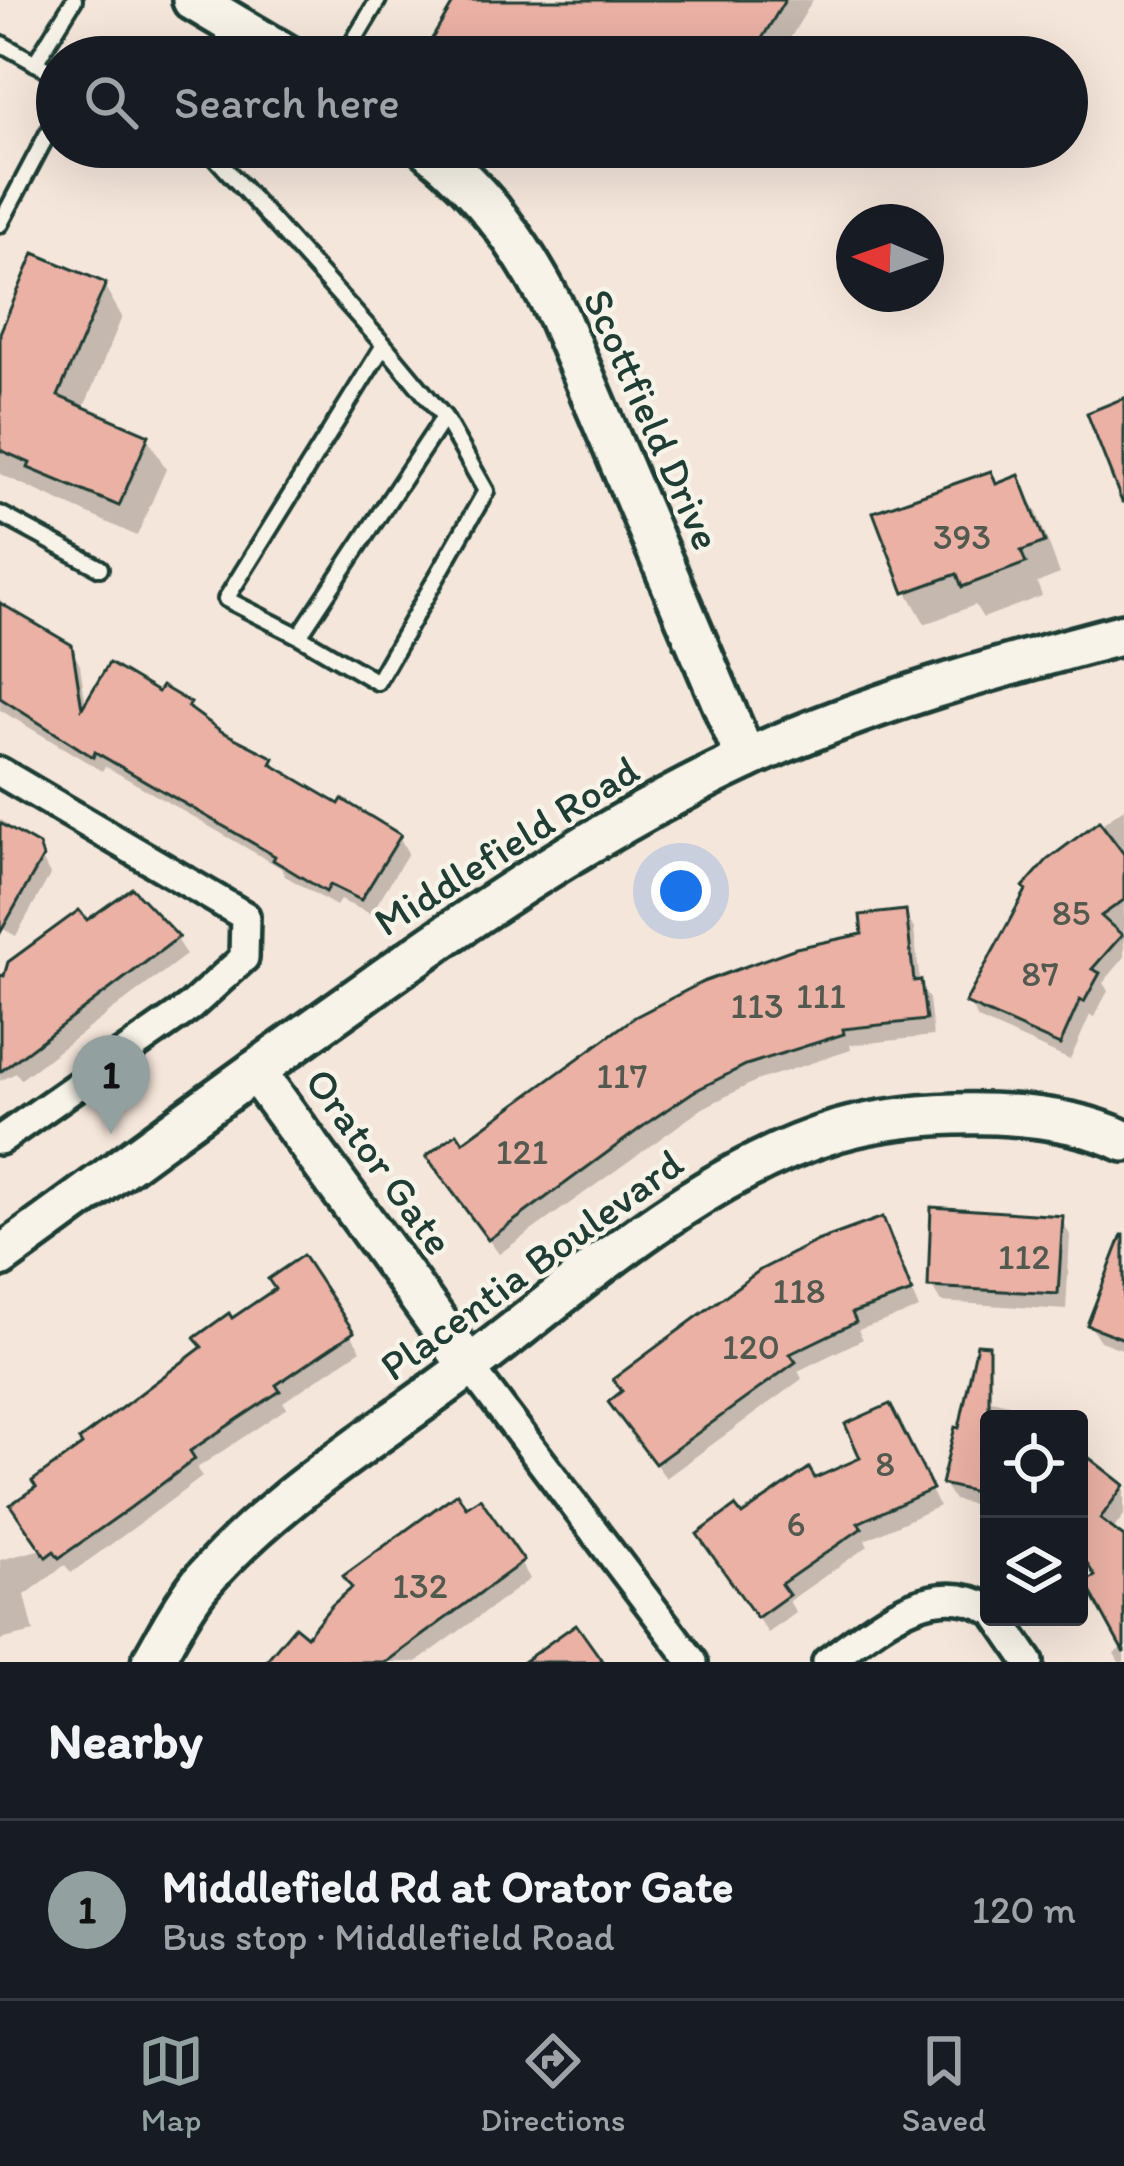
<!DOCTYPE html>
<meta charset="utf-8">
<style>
body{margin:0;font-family:Itim,sans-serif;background:#20242c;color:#f1f3f6}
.controls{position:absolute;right:36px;bottom:36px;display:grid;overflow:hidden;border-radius:12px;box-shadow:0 12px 48px #0002}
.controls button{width:108px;height:108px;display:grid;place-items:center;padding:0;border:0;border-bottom:3px solid #363941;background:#171b24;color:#f1f3f6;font:60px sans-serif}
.compass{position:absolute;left:836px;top:204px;width:108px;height:108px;border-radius:50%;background:#171b24;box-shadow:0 12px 48px #0002;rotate:272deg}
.you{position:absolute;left:681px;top:891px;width:42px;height:42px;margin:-30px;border:9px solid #fff;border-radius:50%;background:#1a73e8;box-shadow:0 0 0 18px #1a73e833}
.badge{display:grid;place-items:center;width:78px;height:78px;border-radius:50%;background:#92a19f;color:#111;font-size:39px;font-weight:700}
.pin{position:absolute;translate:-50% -99px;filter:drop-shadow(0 3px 6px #0008)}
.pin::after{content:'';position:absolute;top:63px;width:42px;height:36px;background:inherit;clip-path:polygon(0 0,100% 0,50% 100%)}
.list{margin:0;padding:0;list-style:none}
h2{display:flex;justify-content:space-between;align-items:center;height:156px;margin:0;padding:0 48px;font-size:51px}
h2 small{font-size:39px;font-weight:400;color:#9ea1a6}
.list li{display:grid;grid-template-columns:78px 1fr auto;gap:36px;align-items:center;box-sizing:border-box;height:180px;padding:0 48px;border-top:3px solid #363941}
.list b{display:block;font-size:45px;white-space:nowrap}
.list p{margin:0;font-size:39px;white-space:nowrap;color:#9ea1a6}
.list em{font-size:39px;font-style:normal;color:#9ea1a6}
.icon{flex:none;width:66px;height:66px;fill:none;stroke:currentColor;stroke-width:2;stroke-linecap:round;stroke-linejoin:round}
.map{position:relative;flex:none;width:1124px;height:1662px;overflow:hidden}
.search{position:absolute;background:#171b24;box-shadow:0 12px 48px #0002;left:36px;right:36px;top:36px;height:132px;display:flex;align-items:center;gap:30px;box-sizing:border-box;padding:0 42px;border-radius:66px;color:#9ea1a6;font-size:45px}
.sheet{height:336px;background:#171b24}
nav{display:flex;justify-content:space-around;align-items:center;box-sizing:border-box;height:168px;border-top:3px solid #363941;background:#171b24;font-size:33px;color:#9ea1a6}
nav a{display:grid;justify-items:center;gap:6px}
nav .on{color:#92a19f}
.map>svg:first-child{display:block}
.shadow{fill:#0003}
.building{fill:#ebb1a5;stroke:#1f3d34;stroke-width:3}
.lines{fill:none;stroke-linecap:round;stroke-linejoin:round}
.lane-casing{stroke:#1f3d34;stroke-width:22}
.street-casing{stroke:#1f3d34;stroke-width:36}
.secondary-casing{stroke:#1f3d34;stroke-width:48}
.lane{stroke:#f7f3e8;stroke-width:14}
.street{stroke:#f7f3e8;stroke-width:27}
.secondary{stroke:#f7f3e8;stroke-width:39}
.labels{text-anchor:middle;stroke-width:9;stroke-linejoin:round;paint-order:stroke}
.number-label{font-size:36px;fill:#525a50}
.street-label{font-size:42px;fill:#1f3d34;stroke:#f7f3e8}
</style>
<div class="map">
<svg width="1124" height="1662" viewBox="0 0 1124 1662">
<rect width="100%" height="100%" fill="#f5e6db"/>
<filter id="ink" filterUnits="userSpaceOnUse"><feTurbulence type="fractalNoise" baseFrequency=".00833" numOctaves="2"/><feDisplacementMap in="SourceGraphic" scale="24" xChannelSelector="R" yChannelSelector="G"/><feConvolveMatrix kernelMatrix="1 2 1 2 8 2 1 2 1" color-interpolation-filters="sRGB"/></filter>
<g filter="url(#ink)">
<g class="shadow">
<path d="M459 0H813L779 57H442L433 42Z"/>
<path d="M104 285 122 317 83 410 147 437 166 469 137 536 0 474V341Z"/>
<path d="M1018 479 1036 510 1060 574 1037 583 1042 596 983 618 975 605 925 624 907 592 877 514Z"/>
<path d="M0 599 9 612 70 647 80 665 86 706 159 696 188 705 194 715 219 733 272 761 278 771 399 837 408 853 371 914 340 900 336 906 285 876 281 868 105 766 102 771 0 710Z"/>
<path d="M1124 808V958L1103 983 1108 991 1094 1017 1090 1015 1070 1060 978 1019 969 1003 1049 862Z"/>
<path d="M0 819 36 847 50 875 16 936 0 927Z"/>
<path d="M131 892 176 939 186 955 33 1070 21 1079 16 1073 0 1081V1010L86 925Z"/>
<path d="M905 913 914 929 920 984 929 999 933 1036 850 1045 851 1050 756 1081 703 1108 499 1254 439 1173 462 1146Z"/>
<path d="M1061 1219 1070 1235 1066 1310 941 1302 931 1286Z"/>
<path d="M882 1221 919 1309 858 1330 863 1339 798 1371 802 1379 666 1478 621 1418Z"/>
<path d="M1124 1256V1350L1100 1341 1090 1325Z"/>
<path d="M302 1259 361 1350 283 1402 287 1408 197 1468 202 1477 139 1524 71 1573 65 1565 25 1595 34 1632 0 1640V1560L42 1549 204 1349 232 1323 278 1290Z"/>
<path d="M969 1395 1013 1405 1021 1419H989V1508L954 1500 944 1484Z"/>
<path d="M898 1423 939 1506 865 1540 868 1546 789 1601 796 1613 768 1633 710 1551 741 1519 864 1459Z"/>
<path d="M1083 1457 1124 1489V1515L1112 1531 1124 1541V1646L1098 1578 1079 1557V1463Z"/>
<path d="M521 1563 530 1579 417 1662H272L308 1640Z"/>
<path d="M1124 1647V1662H1119L1114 1653Z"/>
</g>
<g class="building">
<path d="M455 0H785L751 57H647L621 42 612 57H454L430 42Z"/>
<path d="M34 253 106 283 58 396 149 435 119 506 28 468 30 463 0 450V333Z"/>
<path d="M1124 398V502H1122L1087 413Z"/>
<path d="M991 471 996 484 1019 475 1045 542 1021 551 1026 563 962 587 957 574 904 593 873 512Z"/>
<path d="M0 603 72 645 82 708 109 663 158 692 162 686 191 703 188 707 221 731 274 758 271 764 339 804 342 799 401 835 361 900 330 885 326 892 273 860 275 856 95 752 93 757 0 698Z"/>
<path d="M1099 821 1124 854V900L1101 916 1122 935 1092 969 1100 973 1084 1002 1080 1000 1060 1045 965 1003 1026 890 1023 887 1047 860Z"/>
<path d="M0 823 39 845 43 857 0 933Z"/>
<path d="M132 888 179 937 0 1072V975L4 976 8 962 79 910 87 920Z"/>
<path d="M906 910 914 981 921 980 926 1020 843 1029 844 1034 746 1065 693 1092 653 1119 488 1240 426 1156 457 1133 463 1142 635 1017 703 982 796 948 862 934 860 915Z"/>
<path d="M931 1207 1063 1216 1058 1294 928 1287Z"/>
<path d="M883 1217 912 1292 852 1313 856 1322 790 1354 796 1362 655 1464 608 1402 622 1391 613 1379 760 1270 817 1241Z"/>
<path d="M1122 1235H1124V1339L1087 1325Z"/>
<path d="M303 1255 354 1332 276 1385 280 1391 190 1451 195 1459 130 1508 59 1558 54 1551 46 1557 10 1505 36 1487 32 1481 82 1445 79 1440 202 1347 194 1338 229 1313 232 1318 275 1289 268 1279Z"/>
<path d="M977 1344 989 1345V1495L941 1484 955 1427 959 1428Z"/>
<path d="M890 1404 933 1489 858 1523 862 1528 781 1584 789 1595 757 1618 697 1534 735 1506 742 1515 809 1468 815 1478 860 1458 845 1424Z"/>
<path d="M1079 1450 1124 1485 1100 1519 1124 1537V1653L1085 1582 1095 1576 1079 1552Z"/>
<path d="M457 1493 466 1507 480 1498 524 1561 386 1662H265L295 1626 307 1636 332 1605 352 1588 343 1576Z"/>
<path d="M576 1624 603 1662H523Z"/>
</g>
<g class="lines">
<g class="lane-casing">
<g id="lane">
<path d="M0 43 57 75"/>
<path d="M344 57 378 0"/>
<path d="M35 63 74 0"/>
<path d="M197 147 214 156 219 147"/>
<path d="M214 156 384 345 226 599 299 636 444 417 486 491 377 682 299 636"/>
<path d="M0 224 57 116"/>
<path d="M384 345 444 417"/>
<path d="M0 514 100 568"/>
</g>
</g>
<g class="street-casing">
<g id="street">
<path d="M0 772 245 916 244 958 190 1007 0 1140"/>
<path d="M469 1366 693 1662"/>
<path d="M998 1617 1029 1662"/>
<path d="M827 1662C873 1629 930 1575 989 1609"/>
</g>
</g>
<g class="secondary-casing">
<g id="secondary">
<path d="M193 0 289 57"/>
<path d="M427 147C488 197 522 246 558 316L746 759"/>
<path d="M255 1071 469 1366"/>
<path d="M0 1257C120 1170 239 1081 360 996 482 908 609 823 746 759 867 703 995 668 1124 634"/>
<path d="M152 1662C167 1636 181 1608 200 1584 271 1501 368 1442 455 1377 572 1290 695 1174 837 1131 914 1108 1050 1105 1124 1141"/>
</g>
</g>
<use href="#lane" class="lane"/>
<use href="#street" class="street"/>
<use href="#secondary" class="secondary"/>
</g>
</g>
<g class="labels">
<g class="number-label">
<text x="962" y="549">393</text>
<text x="1071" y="925">85</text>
<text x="1040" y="986">87</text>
<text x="821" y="1008">111</text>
<text x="757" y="1018">113</text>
<text x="622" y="1088">117</text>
<text x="522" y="1164">121</text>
<text x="1024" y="1269">112</text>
<text x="799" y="1303">118</text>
<text x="751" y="1359">120</text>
<text x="885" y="1476">8</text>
<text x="796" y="1536">6</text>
<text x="420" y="1598">132</text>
</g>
<g class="street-label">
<text transform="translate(653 419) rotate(66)" y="15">Scottfield Drive</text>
<text transform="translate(506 845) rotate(-32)" y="15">Middlefield Road</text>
<text transform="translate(380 1161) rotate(54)" y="15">Orator Gate</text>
<text transform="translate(531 1264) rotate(-36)" y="15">Placentia Boulevard</text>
</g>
</g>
</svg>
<div class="controls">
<button><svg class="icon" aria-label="locate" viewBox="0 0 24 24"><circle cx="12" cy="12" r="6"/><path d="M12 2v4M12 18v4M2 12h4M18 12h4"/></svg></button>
<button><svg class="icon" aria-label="layers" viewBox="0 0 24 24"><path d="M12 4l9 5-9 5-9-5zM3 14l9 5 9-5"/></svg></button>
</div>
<svg class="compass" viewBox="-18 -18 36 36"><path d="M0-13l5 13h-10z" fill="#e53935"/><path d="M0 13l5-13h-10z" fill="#9ea1a6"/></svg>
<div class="you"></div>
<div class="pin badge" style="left:111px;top:1134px">1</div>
<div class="search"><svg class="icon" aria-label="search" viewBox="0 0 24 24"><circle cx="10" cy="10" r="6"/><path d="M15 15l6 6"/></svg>Search here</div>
</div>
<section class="sheet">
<h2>Nearby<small></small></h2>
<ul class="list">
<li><span class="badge">1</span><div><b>Middlefield Rd at Orator Gate</b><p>Bus stop · Middlefield Road</p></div><em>120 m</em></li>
</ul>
</section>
<nav>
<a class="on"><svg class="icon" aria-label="map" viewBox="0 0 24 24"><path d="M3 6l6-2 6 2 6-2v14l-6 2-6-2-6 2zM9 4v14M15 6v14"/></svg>Map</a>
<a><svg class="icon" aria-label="directions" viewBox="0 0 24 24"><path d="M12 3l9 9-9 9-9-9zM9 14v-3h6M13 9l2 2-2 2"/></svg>Directions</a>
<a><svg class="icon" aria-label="saved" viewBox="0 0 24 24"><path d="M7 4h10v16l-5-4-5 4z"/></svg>Saved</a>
</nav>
